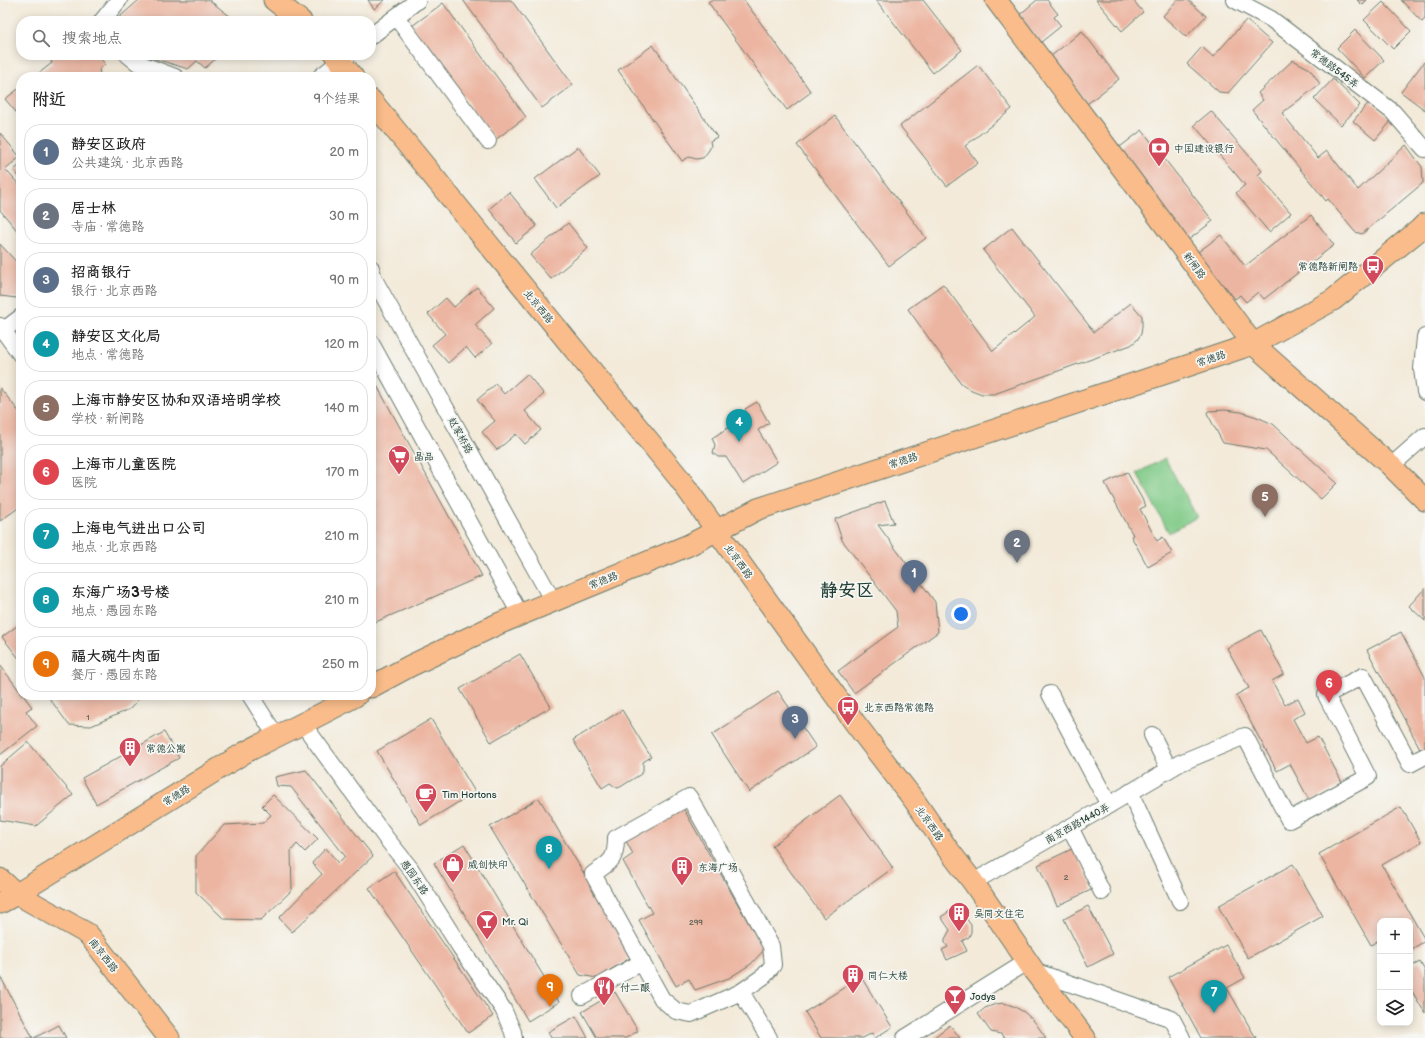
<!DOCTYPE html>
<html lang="zh">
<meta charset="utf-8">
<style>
body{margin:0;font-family:"Balsamiq Sans","LXGW WenKai TC",sans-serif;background:#f6f6f6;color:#222}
.controls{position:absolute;right:12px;bottom:12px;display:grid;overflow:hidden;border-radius:8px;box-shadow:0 2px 10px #0003}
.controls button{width:36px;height:36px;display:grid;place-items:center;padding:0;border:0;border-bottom:1px solid #e0e0e0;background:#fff;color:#222;font:20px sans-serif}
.you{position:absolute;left:961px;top:614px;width:14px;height:14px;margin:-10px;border:3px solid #fff;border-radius:50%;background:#1a73e8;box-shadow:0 0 0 6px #1a73e833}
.badge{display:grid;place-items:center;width:26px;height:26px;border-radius:50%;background:#d1495b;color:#fff;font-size:13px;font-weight:700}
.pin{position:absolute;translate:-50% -33px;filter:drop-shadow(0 1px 2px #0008)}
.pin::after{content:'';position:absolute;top:21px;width:14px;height:12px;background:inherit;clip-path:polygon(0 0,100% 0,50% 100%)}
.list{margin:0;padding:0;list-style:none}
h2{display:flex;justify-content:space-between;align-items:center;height:52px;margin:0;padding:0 16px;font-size:17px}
h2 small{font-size:13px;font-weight:400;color:#767676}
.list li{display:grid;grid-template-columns:26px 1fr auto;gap:12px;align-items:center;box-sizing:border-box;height:56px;margin:0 8px 8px;padding:0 8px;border:1px solid #e0e0e0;border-radius:16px}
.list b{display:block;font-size:15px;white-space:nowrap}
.list p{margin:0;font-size:13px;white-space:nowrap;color:#767676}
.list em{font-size:13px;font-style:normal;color:#767676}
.icon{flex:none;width:22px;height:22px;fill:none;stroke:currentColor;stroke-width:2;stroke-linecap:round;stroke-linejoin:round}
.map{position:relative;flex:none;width:1425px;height:1038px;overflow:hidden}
.search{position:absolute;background:#fff;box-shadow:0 2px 10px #0003;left:16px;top:16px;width:360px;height:44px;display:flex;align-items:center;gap:10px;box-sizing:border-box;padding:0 14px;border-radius:16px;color:#767676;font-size:15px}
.panel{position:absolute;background:#fff;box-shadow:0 2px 10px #0003;left:16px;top:72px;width:360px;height:628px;border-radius:16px}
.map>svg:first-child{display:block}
.green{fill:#80ca87;stroke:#50845e}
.building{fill:#ecb5a1}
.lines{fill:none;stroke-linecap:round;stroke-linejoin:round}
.minor-casing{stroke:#697a6e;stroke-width:18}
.major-casing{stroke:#697a6e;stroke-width:23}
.minor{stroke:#fff;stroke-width:16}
.major{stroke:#f9bc8a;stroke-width:21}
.labels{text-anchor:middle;stroke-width:3.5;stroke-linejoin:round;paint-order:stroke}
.number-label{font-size:8px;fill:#525b4f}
.street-label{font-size:10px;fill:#1f3d34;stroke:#f6f6f2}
.poi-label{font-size:10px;fill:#1f3d34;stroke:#f6f6f2;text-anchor:start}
.town-label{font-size:18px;font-weight:bold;fill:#1f3d34;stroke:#f6f6f2}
</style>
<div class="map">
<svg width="1425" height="1038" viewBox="0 0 1425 1038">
<rect width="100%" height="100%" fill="#f6f6f2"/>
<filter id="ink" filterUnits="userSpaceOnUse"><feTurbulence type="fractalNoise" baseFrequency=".025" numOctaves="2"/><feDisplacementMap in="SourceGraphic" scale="8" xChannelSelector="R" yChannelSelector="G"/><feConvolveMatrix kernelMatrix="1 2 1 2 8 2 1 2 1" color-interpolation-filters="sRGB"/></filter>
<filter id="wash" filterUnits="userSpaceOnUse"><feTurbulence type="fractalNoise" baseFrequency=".012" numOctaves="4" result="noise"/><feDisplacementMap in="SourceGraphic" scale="16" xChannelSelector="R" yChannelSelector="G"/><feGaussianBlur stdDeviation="0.9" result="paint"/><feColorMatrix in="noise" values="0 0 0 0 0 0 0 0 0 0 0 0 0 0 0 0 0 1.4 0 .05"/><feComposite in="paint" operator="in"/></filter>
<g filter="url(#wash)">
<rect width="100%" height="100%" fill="#f3ead9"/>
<path class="green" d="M1165 458 1197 517 1169 533 1137 473Z"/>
<g id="blocks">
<g class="building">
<path d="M139 0H209L236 21H115Z"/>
<path d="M368 0H385L374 9Z"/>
<path d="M463 0H511L573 85 542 108Z"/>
<path d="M711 0H744L811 92 787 110 708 2Z"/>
<path d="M876 0H923L962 50 933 73Z"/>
<path d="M1037 0H1047L1058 14 1054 17 1061 26 1040 43 1018 16Z"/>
<path d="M1096 0H1133L1143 12 1122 31Z"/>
<path d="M1177 0H1188L1206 16 1186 37 1163 16Z"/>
<path d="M1357 0H1367L1362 5Z"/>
<path d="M1401 0H1425V19L1422 22Z"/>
<path d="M1383 2 1411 31 1393 49 1364 20Z"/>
<path d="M443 3 526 117 495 140 412 26Z"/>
<path d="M1246 20 1272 43 1228 93 1219 92 1187 64 1202 47 1213 57Z"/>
<path d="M1355 30 1384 60 1365 78 1337 48Z"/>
<path d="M1082 31 1119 79 1087 104 1050 57Z"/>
<path d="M653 45 717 137 710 141 711 146 709 150 703 158 696 159 689 157 682 161 618 70Z"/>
<path d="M50 55H98L105 64 99 70 101 77H34L52 63 49 56Z"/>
<path d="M143 55H220L205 68 197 61 188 69Z"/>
<path d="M1293 60 1310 69 1320 84 1282 113 1318 158 1327 151 1358 190 1406 145 1422 167 1423 183 1362 234 1355 232 1328 199 1326 201 1252 110 1263 100 1258 93Z"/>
<path d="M1424 62 1425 63V110L1401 92Z"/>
<path d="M978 65 1012 109 965 146 978 163 947 186 900 126Z"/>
<path d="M1333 79 1360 105 1341 125 1314 99Z"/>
<path d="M21 87V118L5 99Z"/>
<path d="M1370 101 1392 120 1375 140 1353 121Z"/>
<path d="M1211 111 1262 171 1258 175 1291 213 1269 232 1236 193 1245 185 1194 125Z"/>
<path d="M835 116 926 238 889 266 797 145Z"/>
<path d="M1142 130 1213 221 1187 241 1116 150Z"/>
<path d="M0 133 20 157 5 169 21 187V235L0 210Z"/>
<path d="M578 147 600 176 556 208 535 179Z"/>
<path d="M21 164V179L14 170Z"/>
<path d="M509 192 537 226 516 243 489 209Z"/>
<path d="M1311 215 1334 245 1264 299 1258 292 1246 302 1240 295 1235 299 1225 286 1221 289 1194 255 1221 235 1245 266Z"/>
<path d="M568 223 588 248 551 279 530 255Z"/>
<path d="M1012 227 1094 332 1131 303 1142 316V327L1141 334 1137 340 1131 345 994 394H982L969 389 961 383 908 309 943 284 993 351 1035 317 983 250Z"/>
<path d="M0 244 21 267V295L17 298 0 296Z"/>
<path d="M477 287 494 308 475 325 492 344 475 358 466 347 448 363 432 345 445 334 428 314 446 298 454 307Z"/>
<path d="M527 374 544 394 525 411 541 430 525 444 516 434 497 450 482 432 495 421 477 400 496 384 504 394Z"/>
<path d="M371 375 482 576 371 624Z"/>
<path d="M0 388 21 414V506L0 521Z"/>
<path d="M757 402 769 423 758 430 777 462 743 484 726 457H718L713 453 715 445 712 438 748 415 745 409Z"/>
<path d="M1225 410 1241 412 1257 417 1273 424 1337 483 1321 499 1266 450 1223 443 1207 413 1208 411Z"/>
<path d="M1127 472 1146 506 1140 509 1157 541 1163 537 1172 553 1148 567 1131 536 1133 535 1105 483Z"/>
<path d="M885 501 894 523 878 525 935 602 938 632 854 693 838 671 898 627 896 611 842 540 835 519Z"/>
<path d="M1425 588V621L1409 606Z"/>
<path d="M21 623V661L2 637Z"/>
<path d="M1261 630 1284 674 1272 681 1285 705 1298 698 1305 712 1293 719 1306 743 1318 737 1343 784 1310 802 1290 764 1277 771 1236 695 1249 688 1227 648Z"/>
<path d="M1401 632 1425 677V751L1422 752 1367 650Z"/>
<path d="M520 654 551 707 491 742 460 689Z"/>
<path d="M0 665 21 693V695H23L32 707 26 711 37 726 0 755Z"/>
<path d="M778 691 816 747 749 792 712 735Z"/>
<path d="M47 695H142L130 709 91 726 69 725Z"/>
<path d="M622 710 651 757 643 762V771L641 774 622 786 618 788 614 786 610 783 602 788 573 740Z"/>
<path d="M431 719 475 792 421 825 377 751Z"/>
<path d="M164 732 179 758 96 804 82 778Z"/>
<path d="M28 742 73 795 36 826 0 820V766Z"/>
<path d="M306 770 373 856 292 932 279 918 322 874 312 863 326 848 338 863 345 856 291 787 277 786 275 777Z"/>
<path d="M273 795 318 839 305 852 297 844 291 851 292 890 261 920 224 919 196 892V856L224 825 263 823 271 815 262 806Z"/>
<path d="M840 795 893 868 824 918 772 846Z"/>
<path d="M539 798 633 956 597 978 580 975 490 827Z"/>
<path d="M1401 807 1421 842 1382 865 1425 940V941L1410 950V921H1380V939L1371 945 1319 854Z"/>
<path d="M683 808 764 950 751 964 729 978 695 990 689 979 676 986 639 920 652 913 623 861 633 854 626 841Z"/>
<path d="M464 844 559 1002 528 1021 434 863Z"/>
<path d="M1074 848 1093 889 1057 906 1038 865Z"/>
<path d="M1293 864 1323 916 1248 958 1218 906Z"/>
<path d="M394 871 493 1016 468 1033 369 888Z"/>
<path d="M957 906 971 925V932L969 937 962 941 967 951 947 960 942 950 948 947 945 943V939L950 930 941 917Z"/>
<path d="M1088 906 1113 954 1088 967 1064 919Z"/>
<path d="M1226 945 1245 978 1227 988 1256 1038H1201L1168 977Z"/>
<path d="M1420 962 1425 971V1013L1410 988V967Z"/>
<path d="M0 976 33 1038H0Z"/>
<path d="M861 977 892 1027 875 1038 872 1033 863 1038H821L805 1012Z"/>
<path d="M615 992 638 1031 626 1038H597L582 1012Z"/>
<path d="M1004 1003 1013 1006 1024 1012 1034 1021 1046 1038H1004L1001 1034 991 1032 978 1014 985 1008 996 1004Z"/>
<path d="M576 1016 588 1038H551L548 1032Z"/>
<path d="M59 1025 66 1038H34Z"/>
<path d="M950 1025 960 1038H933Z"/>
</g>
</g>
</g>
<g filter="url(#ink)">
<use href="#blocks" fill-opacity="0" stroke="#697a6e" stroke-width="1"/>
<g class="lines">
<g class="minor-casing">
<g id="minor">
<path d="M1235 0 1271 19 1393 112 1425 149"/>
<path d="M396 17 488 141"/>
<path d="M102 21 119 0"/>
<path d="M371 36 418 0"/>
<path d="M128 55 138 63 175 77"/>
<path d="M320 77 348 55"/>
<path d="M371 268 374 279 553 601"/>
<path d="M0 326 21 355"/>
<path d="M4 330 21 317"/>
<path d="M1425 337 1422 369 1425 392"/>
<path d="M371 343 520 614"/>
<path d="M1391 466 1425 436"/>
<path d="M1050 694 1109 805"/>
<path d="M250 695 276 736"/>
<path d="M303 724 386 838 410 868 460 947 503 1009 513 1032 514 1038"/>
<path d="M1152 735 1169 769"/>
<path d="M1130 792 1180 901"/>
<path d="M689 797 709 832 771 946 773 965 764 976 741 992 691 1014 676 1011 662 999 593 874C610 862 616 861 616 838Z"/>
<path d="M1070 827 1102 892"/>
<path d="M973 882 1109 805 1180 763 1245 736 1289 820 1368 777 1326 695 1363 676 1410 764 1425 756"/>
<path d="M1034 971 1172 1019 1182 1038"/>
<path d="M741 992 769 1038"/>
<path d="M582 996 642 962"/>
<path d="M905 1038 1028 961"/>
</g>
</g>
<g class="major-casing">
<g id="major">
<path d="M274 0 301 21"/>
<path d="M996 0 1150 205 1253 344 1391 466 1425 500"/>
<path d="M335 55 353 77"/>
<path d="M371 100 679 478 855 723 914 800 947 848 973 882 1034 971 1085 1038"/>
<path d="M371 687 410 666 498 624 689 545 758 509 1253 344 1333 300 1419 230 1425 224"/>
<path d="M0 879 17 894 88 934 169 1038"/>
<path d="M0 903 17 894 244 753C282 733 320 716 357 695"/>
</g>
</g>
<use href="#minor" class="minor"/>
<use href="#major" class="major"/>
</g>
</g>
<defs>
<g id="bank-pin" transform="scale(1.15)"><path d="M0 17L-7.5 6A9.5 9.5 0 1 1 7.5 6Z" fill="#d1495b" stroke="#f6f6f2"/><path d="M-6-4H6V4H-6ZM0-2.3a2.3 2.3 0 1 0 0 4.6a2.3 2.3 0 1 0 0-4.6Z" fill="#fff"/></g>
<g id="bus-pin" transform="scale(1.15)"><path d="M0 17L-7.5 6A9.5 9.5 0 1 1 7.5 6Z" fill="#d1495b" stroke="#f6f6f2"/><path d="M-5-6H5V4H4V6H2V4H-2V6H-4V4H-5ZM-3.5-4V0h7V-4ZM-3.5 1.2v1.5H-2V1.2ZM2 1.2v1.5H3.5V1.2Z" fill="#fff"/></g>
<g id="supermarket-pin" transform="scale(1.15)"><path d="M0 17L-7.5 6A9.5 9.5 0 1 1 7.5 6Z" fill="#d1495b" stroke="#f6f6f2"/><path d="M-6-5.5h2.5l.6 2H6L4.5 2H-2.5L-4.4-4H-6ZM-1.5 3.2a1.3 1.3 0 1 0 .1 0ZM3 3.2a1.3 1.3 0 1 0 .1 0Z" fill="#fff"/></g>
<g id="building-pin" transform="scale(1.15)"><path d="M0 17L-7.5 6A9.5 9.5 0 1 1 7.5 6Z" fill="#d1495b" stroke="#f6f6f2"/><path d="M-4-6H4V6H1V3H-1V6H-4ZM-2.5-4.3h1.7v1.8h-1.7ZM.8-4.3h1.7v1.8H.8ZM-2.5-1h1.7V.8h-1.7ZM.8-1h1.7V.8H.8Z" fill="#fff"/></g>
<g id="cafe-pin" transform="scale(1.15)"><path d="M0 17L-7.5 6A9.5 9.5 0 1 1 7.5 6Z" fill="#d1495b" stroke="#f6f6f2"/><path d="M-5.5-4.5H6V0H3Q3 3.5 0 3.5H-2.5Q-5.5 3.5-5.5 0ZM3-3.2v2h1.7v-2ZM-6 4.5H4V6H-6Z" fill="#fff"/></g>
<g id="shop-pin" transform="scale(1.15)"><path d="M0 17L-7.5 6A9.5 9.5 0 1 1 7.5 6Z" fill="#d1495b" stroke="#f6f6f2"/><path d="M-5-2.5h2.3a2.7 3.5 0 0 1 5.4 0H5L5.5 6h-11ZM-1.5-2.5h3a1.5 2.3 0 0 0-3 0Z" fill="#fff"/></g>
<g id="bar-pin" transform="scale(1.15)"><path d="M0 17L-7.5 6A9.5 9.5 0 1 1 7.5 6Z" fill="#d1495b" stroke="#f6f6f2"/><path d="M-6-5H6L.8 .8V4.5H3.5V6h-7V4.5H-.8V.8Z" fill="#fff"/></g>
<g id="restaurant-pin" transform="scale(1.15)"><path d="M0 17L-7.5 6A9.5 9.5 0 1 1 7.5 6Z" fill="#d1495b" stroke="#f6f6f2"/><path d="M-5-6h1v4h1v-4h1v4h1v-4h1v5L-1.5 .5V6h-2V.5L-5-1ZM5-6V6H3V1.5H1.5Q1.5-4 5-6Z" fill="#fff"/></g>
</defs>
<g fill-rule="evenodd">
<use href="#bank-pin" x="1159" y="148"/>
<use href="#bus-pin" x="1373" y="266"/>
<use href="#supermarket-pin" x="399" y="456"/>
<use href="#bus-pin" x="848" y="707"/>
<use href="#building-pin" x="130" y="748"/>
<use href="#cafe-pin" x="426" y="794"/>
<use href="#shop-pin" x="453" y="864"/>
<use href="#building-pin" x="682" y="867"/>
<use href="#building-pin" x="959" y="913"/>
<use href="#bar-pin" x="487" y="921"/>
<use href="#building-pin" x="853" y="975"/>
<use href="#restaurant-pin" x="604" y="987"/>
<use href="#bar-pin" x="955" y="996"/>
</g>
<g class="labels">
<g class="number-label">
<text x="88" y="720">1</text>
<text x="1066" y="880">2</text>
<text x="696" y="925">299</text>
</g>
<g class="street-label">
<text transform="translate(1335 68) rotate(37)" y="4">常德路545弄</text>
<text transform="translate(1195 265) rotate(54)" y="4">新闸路</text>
<text transform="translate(539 306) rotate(51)" y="4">北京西路</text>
<text transform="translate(1211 358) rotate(-19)" y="4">常德路</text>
<text transform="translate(461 435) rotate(61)" y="4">赵家桥路</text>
<text transform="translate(903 460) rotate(-18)" y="4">常德路</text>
<text transform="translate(739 561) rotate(54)" y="4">北京西路</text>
<text transform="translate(603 580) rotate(-22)" y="4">常德路</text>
<text transform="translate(176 795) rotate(-32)" y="4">常德路</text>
<text transform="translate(930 823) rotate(55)" y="4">北京西路</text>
<text transform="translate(1077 823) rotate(-29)" y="4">南京西路1440弄</text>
<text transform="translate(415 877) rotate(55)" y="4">愚园东路</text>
<text transform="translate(104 955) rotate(52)" y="4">南京西路</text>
</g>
<g class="poi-label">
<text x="1174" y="152">中国建设银行</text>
<text x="1358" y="270" text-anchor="end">常德路新闸路</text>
<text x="414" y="460">晶品</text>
<text x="864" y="711">北京西路常德路</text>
<text x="146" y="752">常德公寓</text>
<text x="442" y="798">Tim Hortons</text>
<text x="468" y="868">威创快印</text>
<text x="698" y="871">东海广场</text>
<text x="974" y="917">吴同文住宅</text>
<text x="502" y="925">Mr. Qi</text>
<text x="868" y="979">同仁大楼</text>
<text x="620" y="991">付二酿</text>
<text x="970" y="1000">Jodys</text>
</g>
<g class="town-label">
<text x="847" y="596">静安区</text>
</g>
</g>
</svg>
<div class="controls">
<button>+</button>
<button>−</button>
<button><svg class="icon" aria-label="layers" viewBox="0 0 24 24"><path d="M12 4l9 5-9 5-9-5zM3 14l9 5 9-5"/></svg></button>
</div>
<div class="you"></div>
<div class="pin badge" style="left:914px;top:593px;background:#5c6f8a">1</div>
<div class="pin badge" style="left:1017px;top:563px;background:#6b7280">2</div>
<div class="pin badge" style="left:795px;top:739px;background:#5c6f8a">3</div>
<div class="pin badge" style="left:739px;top:442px;background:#0f9aa8">4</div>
<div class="pin badge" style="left:1265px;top:517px;background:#8d6e63">5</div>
<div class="pin badge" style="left:1329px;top:703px;background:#e0444e">6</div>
<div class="pin badge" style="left:1214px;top:1013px;background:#0f9aa8">7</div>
<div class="pin badge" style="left:549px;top:869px;background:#0f9aa8">8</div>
<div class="pin badge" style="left:550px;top:1007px;background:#e8710a">9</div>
<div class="search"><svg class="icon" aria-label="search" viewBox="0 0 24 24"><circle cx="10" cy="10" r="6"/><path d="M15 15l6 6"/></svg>搜索地点</div>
<section class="panel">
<h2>附近<small>9个结果</small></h2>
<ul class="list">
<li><span class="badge" style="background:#5c6f8a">1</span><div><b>静安区政府</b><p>公共建筑 · 北京西路</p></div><em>20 m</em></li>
<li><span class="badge" style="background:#6b7280">2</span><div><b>居士林</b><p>寺庙 · 常德路</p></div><em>30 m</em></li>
<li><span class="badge" style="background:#5c6f8a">3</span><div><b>招商银行</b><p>银行 · 北京西路</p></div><em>90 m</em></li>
<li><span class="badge" style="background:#0f9aa8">4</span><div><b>静安区文化局</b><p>地点 · 常德路</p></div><em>120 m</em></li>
<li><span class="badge" style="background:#8d6e63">5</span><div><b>上海市静安区协和双语培明学校</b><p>学校 · 新闸路</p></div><em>140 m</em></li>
<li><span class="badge" style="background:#e0444e">6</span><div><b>上海市儿童医院</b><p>医院</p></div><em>170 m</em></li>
<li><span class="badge" style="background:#0f9aa8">7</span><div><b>上海电气进出口公司</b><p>地点 · 北京西路</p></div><em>210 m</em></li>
<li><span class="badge" style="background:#0f9aa8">8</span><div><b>东海广场3号楼</b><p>地点 · 愚园东路</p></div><em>210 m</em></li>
<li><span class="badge" style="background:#e8710a">9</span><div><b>福大碗牛肉面</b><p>餐厅 · 愚园东路</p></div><em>250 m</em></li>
</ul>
</section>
</div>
